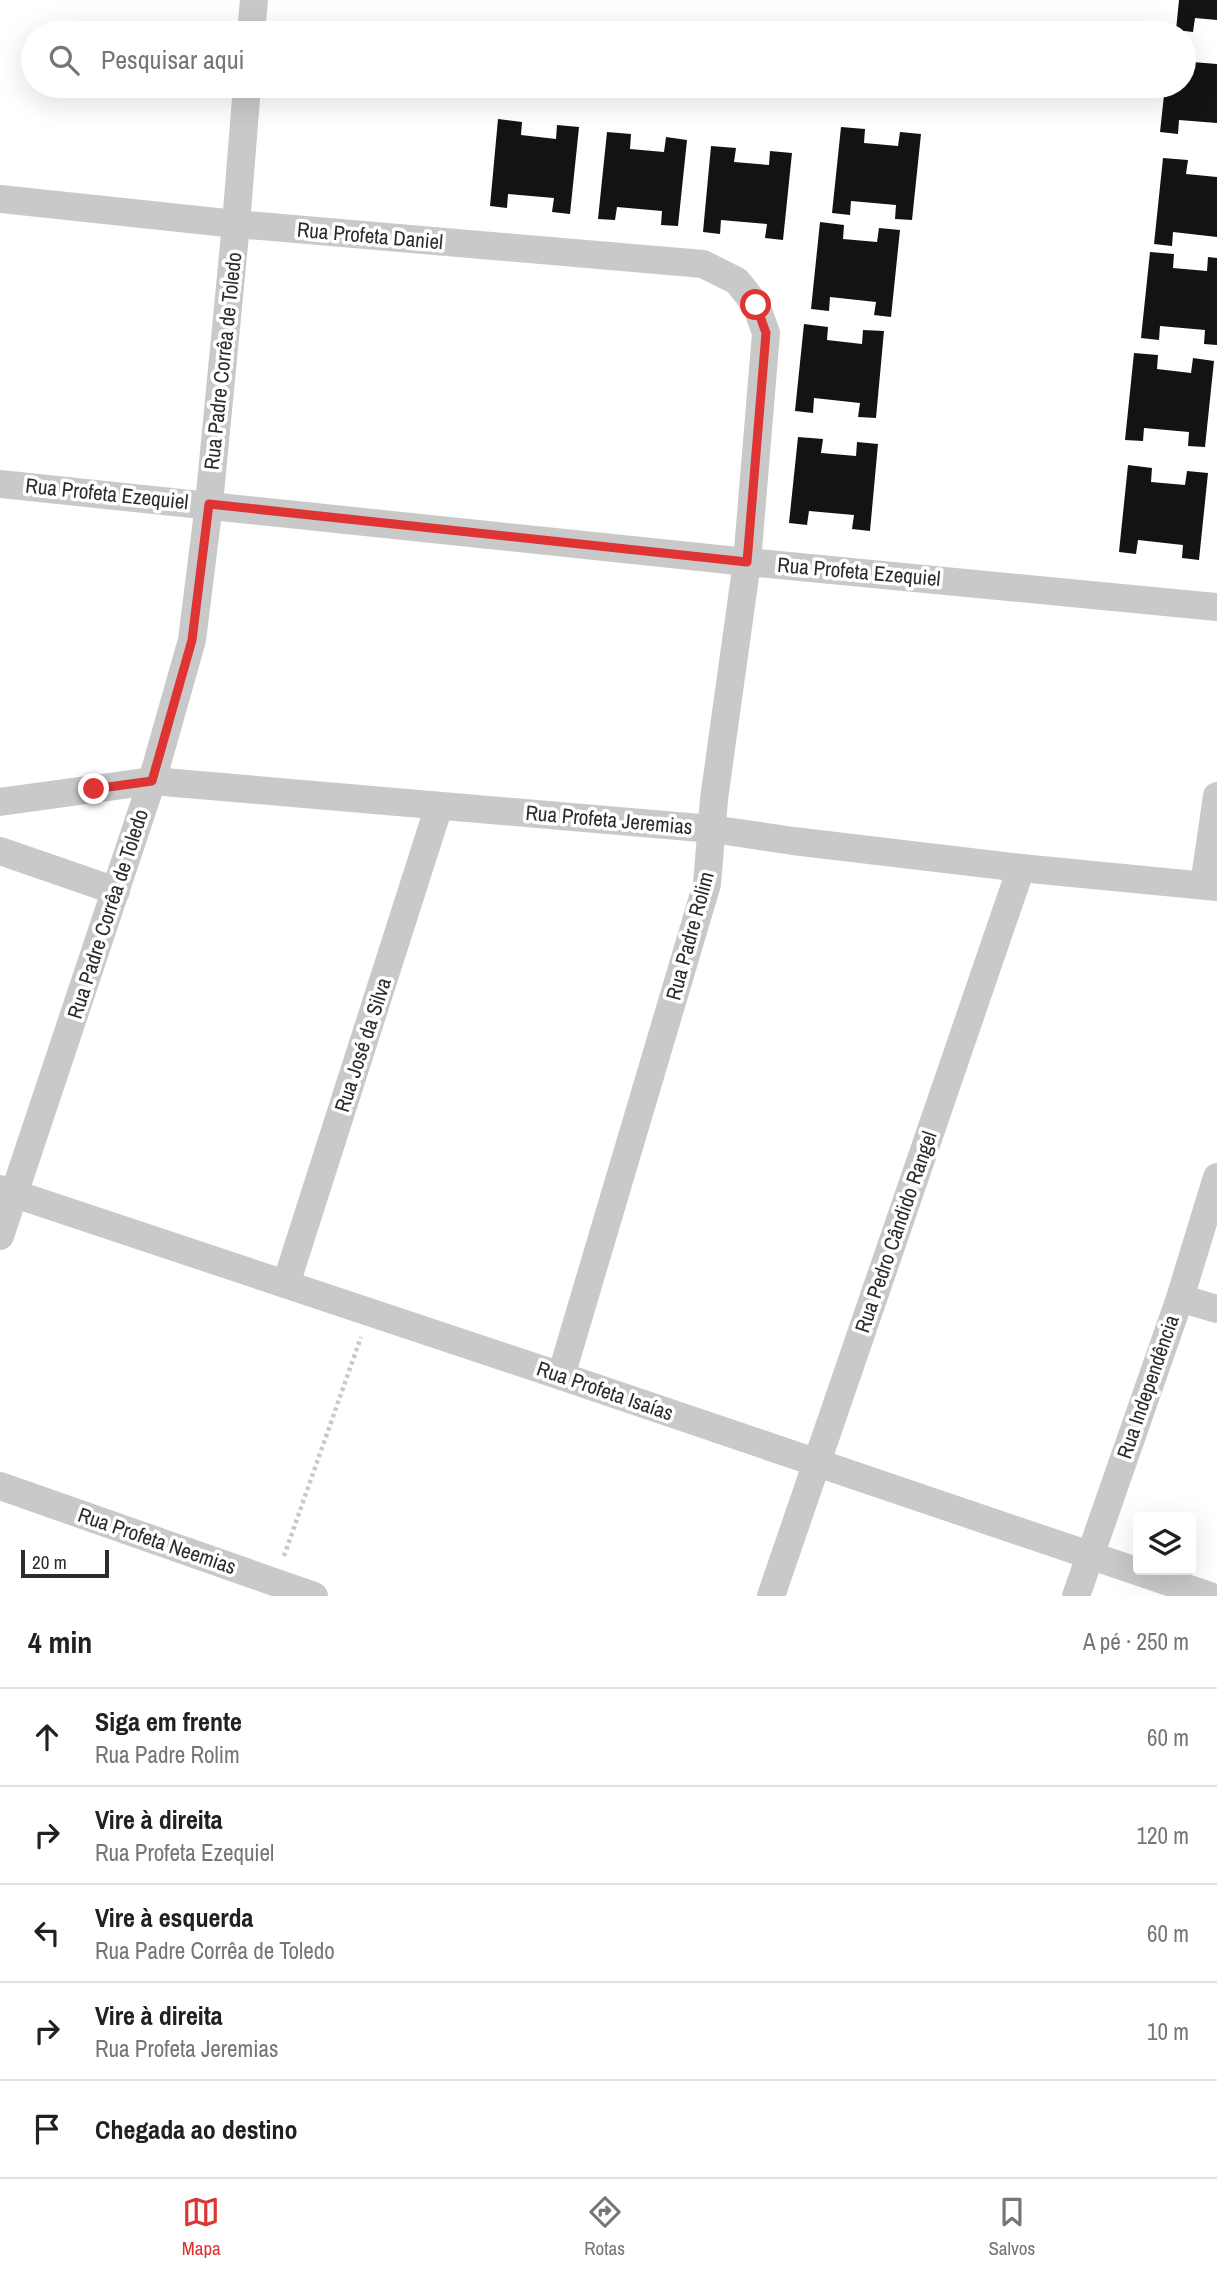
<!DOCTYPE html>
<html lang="pt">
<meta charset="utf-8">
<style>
body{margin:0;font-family:"Archivo Narrow",sans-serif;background:#f6f6f6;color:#202124}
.controls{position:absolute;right:21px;bottom:21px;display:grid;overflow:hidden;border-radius:7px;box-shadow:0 7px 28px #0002}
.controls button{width:63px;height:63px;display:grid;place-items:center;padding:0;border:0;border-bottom:2px solid #e0e0e0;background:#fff;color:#202124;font:35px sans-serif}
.scale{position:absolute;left:21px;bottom:18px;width:88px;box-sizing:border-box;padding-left:7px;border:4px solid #2c2c2c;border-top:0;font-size:19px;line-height:24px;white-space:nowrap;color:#2c2c2c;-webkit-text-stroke:5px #fff;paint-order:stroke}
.stop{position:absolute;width:21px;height:21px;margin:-16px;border:5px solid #de3433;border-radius:50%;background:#fff}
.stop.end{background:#de3433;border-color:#fff;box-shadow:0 2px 7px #0008}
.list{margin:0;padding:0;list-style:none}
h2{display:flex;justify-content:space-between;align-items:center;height:91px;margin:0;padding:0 28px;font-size:30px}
h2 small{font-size:23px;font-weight:400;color:#757577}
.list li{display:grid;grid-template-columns:46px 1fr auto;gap:21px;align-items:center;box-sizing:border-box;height:98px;padding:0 28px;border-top:2px solid #e0e0e0}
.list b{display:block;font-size:26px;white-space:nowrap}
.list p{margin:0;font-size:23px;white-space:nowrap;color:#757577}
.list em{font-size:23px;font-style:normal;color:#757577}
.icon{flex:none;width:38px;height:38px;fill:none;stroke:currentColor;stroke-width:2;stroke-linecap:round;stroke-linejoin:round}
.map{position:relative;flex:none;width:1217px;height:1596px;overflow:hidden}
.search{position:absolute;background:#fff;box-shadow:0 7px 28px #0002;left:21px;right:21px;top:21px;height:77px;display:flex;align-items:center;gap:18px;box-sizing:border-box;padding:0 24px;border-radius:38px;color:#757577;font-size:26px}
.sheet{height:581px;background:#fff}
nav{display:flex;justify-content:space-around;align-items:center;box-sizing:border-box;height:98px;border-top:2px solid #e0e0e0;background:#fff;font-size:19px;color:#757577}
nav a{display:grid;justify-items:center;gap:4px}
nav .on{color:#de3433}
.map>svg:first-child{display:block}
.building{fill:#131313}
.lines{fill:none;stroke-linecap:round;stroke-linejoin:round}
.path{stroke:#c9c9c9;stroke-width:4.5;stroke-dasharray:3.5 3.5;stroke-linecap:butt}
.minor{stroke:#c9c9c9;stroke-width:28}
.route{stroke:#de3433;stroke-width:9}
.labels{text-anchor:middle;stroke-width:7;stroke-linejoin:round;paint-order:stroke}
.street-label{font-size:21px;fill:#2c2c2c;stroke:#fff}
</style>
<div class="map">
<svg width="1217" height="1596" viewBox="0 0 1217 1596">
<rect width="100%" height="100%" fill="#fff"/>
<g class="building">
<path d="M1179 0H1217V20L1195 18 1193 32 1176 30Z"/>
<path d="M1184 47 1193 48 1192 62 1217 64V123L1179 120 1178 134 1160 132 1165 86H1184Z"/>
<path d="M498 119 522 122 521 135 556 139 557 125 579 127 570 214 552 212 554 198 508 194 507 208 490 206Z"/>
<path d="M841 127 865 129 864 143 898 146 900 132 921 134 912 220 895 219 896 205 851 201 850 215 832 213Z"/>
<path d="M607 132 631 134 630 149 664 152 666 137 687 140 678 226 661 225 662 211 617 207 615 220 598 219Z"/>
<path d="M711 146 736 148 734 162 769 165 770 151 792 153 783 240 765 238 767 224 721 220 720 234 703 232Z"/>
<path d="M1163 158 1188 160 1186 174 1217 177V237L1173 232 1172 246 1154 244Z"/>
<path d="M820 222 844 225 843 239 877 242 879 228 900 230 891 317 874 315 876 302 830 297 829 311 811 309Z"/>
<path d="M1150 252 1174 254 1173 268 1207 271 1208 257 1217 258V345L1204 344 1205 330 1160 326 1159 340 1141 338Z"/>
<path d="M804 324 828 327 827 340 862 344 863 330 884 331 876 418 858 417 860 403 814 398 813 413 795 411Z"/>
<path d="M1134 353 1158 355 1157 369 1191 373 1193 358 1214 361 1205 447 1188 446 1189 432 1144 428 1143 441 1125 440Z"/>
<path d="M798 437 823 439 821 453 856 456 857 442 878 444 870 531 852 529 854 515 809 511 807 525 789 523Z"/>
<path d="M1128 465 1152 468 1151 482 1185 485 1187 471 1208 473 1199 560 1182 558 1183 545 1138 540 1136 554 1119 552Z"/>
</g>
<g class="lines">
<path class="path" d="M284 1556 361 1337"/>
<g class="minor">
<path d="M251 33 254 0"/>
<path d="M0 199 236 224 703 264 737 281 756 305 766 333 747 562 714 799 707 884 561 1376"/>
<path d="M0 484 747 562 1217 607"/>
<path d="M0 802 152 781 712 829 793 841 1021 868 1217 887"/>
<path d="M0 851 116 891"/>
<path d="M1204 885 1217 796"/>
<path d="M0 1189 561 1376 1210 1596"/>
<path d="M0 1236 152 781 192 640 209 504 236 224 247 86"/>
<path d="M286 1284 439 806"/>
<path d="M1180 1298 1217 1309"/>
<path d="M0 1486 314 1596"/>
<path d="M771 1596 1021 868"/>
<path d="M1076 1596 1180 1298 1217 1177"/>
</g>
</g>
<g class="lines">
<path class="route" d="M94 789 152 781 192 640 209 504 747 562 766 333 756 305"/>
</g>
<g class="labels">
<g class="street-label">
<text transform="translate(370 236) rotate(5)" y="7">Rua Profeta Daniel</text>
<text transform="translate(223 361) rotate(-84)" y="7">Rua Padre Corrêa de Toledo</text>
<text transform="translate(107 494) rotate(6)" y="7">Rua Profeta Ezequiel</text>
<text transform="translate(859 572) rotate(5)" y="7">Rua Profeta Ezequiel</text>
<text transform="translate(609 820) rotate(5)" y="7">Rua Profeta Jeremias</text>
<text transform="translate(108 914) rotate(-72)" y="7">Rua Padre Corrêa de Toledo</text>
<text transform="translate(690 936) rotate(-75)" y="7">Rua Padre Rolim</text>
<text transform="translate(363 1045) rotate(-72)" y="7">Rua José da Silva</text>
<text transform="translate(896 1232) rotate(-71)" y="7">Rua Pedro Cândido Rangel</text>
<text transform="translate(1148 1387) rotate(-71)" y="7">Rua Independência</text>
<text transform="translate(605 1391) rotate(19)" y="7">Rua Profeta Isaías</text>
<text transform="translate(157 1541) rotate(19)" y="7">Rua Profeta Neemias</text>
</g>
</g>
</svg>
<div class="controls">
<button><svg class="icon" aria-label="layers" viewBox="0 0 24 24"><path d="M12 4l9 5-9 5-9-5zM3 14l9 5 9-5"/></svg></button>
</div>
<div class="scale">20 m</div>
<div class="stop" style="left:756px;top:305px"></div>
<div class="stop end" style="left:94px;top:789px"></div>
<div class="search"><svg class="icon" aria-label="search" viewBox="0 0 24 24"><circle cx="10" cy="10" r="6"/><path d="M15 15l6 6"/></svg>Pesquisar aqui</div>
</div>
<section class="sheet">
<h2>4 min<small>A pé · 250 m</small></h2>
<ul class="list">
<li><svg class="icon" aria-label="ahead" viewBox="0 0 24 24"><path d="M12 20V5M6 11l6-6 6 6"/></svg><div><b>Siga em frente</b><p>Rua Padre Rolim</p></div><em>60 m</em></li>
<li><svg class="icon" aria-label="right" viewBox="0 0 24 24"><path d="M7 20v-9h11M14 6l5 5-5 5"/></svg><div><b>Vire à direita</b><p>Rua Profeta Ezequiel</p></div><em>120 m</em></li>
<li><svg class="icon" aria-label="left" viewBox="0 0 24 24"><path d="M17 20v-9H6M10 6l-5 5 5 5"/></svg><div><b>Vire à esquerda</b><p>Rua Padre Corrêa de Toledo</p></div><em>60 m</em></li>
<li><svg class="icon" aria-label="right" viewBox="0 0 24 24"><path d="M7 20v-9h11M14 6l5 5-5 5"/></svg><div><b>Vire à direita</b><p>Rua Profeta Jeremias</p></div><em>10 m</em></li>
<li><svg class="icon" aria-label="arrive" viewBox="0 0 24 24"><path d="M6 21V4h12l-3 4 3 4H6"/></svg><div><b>Chegada ao destino</b></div></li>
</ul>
</section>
<nav>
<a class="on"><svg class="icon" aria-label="map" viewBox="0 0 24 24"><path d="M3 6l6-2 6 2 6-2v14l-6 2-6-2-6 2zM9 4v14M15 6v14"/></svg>Mapa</a>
<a><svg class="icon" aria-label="directions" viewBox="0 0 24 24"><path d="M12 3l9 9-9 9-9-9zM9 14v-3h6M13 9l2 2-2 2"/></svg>Rotas</a>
<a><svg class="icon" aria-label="saved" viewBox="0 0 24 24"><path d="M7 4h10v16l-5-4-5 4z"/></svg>Salvos</a>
</nav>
